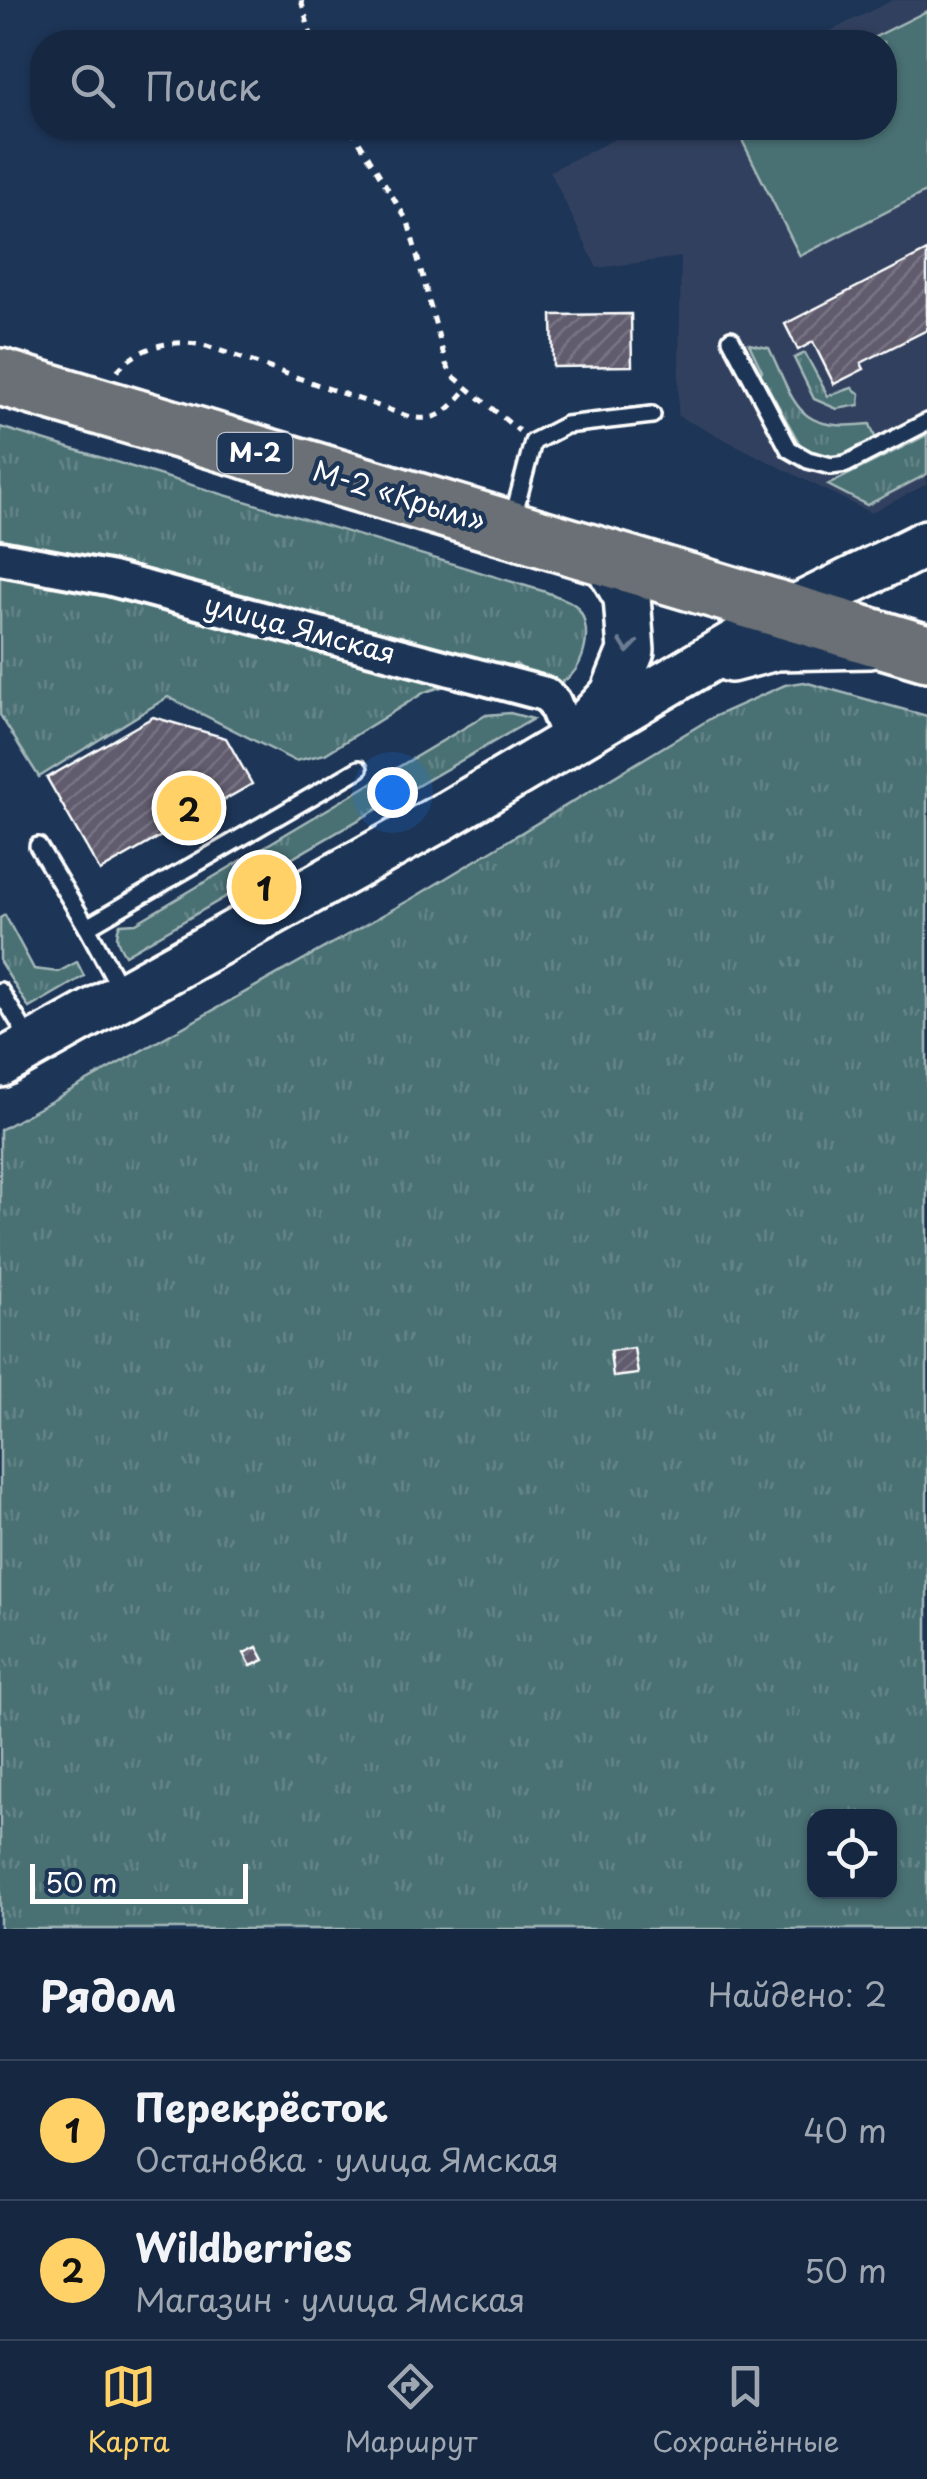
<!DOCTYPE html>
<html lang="ru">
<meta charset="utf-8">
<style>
body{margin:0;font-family:"Playpen Sans",sans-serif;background:#23344c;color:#f1f3f6}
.controls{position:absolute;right:30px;bottom:30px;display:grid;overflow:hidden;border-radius:20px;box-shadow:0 2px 8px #0004}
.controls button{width:90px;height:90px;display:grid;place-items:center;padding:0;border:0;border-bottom:2px solid #35445a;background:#162841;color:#f1f3f6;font:50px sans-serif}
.scale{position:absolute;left:30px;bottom:25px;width:218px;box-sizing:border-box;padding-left:10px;border:5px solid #fff;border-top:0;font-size:28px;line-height:35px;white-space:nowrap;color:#fff;-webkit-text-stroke:8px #1d3557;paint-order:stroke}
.you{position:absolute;left:392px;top:792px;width:35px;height:35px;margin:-25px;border:8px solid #fff;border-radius:50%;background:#1a73e8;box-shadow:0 0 0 15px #1a73e833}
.badge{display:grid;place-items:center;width:65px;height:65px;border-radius:50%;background:#ffd166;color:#111;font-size:32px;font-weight:700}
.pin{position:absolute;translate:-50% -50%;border:5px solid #fff;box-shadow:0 2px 10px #0006}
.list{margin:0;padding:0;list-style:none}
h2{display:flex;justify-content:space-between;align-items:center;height:130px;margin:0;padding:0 40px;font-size:42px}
h2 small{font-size:32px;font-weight:400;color:#9ea6b1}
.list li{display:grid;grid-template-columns:65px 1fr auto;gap:30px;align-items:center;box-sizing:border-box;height:140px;padding:0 40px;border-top:2px solid #35445a}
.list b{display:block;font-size:38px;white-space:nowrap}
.list p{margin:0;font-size:32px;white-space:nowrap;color:#9ea6b1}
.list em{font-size:32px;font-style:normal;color:#9ea6b1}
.icon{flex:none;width:55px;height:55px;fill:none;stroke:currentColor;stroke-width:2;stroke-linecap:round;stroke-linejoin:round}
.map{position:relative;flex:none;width:927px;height:1929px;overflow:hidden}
.search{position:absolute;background:#162841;box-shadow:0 2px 8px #0004;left:30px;right:30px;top:30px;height:110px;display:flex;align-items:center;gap:25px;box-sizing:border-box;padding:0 35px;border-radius:40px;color:#9ea6b1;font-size:38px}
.sheet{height:410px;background:#162841}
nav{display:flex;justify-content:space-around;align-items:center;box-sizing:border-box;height:140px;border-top:2px solid #35445a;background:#162841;font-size:28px;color:#9ea6b1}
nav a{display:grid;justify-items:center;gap:5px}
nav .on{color:#ffd166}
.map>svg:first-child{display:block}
.built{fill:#31415e}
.grass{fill:url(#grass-tufts);stroke:#a4b8b9;stroke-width:2.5;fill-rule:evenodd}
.pitch{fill:#4a7073;stroke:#a4b8b9;stroke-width:2.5}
.building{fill:url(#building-hatch);stroke:#fff;stroke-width:2.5}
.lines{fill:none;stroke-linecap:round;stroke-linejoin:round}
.lane-casing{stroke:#fff;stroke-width:22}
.street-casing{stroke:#fff;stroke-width:40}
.secondary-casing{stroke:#fff;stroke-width:52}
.highway-casing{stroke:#fff;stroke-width:62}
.path{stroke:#fff;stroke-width:5;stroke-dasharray:8 8;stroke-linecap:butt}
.lane{stroke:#1d3557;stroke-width:15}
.street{stroke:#1d3557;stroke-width:32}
.secondary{stroke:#1d3557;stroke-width:45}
.highway{stroke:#6a7074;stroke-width:55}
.oneway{stroke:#6c7c92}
.labels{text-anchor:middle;stroke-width:9;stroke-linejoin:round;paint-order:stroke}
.shield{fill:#1d3557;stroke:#bbc2cd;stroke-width:2.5}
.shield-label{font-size:25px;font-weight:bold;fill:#fff}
.street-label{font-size:28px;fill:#fff;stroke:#1d3557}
</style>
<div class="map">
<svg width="927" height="1929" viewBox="0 0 927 1929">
<defs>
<pattern id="grass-tufts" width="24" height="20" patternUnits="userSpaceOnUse" patternTransform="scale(2.5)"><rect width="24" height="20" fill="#4a7073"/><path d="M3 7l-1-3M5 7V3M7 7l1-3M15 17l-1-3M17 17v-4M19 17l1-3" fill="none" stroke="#658588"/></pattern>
<pattern id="building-hatch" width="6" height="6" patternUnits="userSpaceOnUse" patternTransform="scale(2.5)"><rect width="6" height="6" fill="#605c6e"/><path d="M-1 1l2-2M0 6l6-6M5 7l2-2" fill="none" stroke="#787484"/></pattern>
</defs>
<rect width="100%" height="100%" fill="#1d3557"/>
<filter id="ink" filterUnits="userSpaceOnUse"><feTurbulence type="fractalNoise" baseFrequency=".01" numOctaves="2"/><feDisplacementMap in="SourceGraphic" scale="20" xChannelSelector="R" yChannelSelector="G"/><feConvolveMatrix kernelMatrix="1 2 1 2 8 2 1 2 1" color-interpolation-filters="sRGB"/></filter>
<g filter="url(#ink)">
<path class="built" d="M893 0H927V484L871 513 678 416 681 257 597 268 550 171 637 128H884V42H808Z"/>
<g class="grass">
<path d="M749 344 769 348C797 407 796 432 870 424L876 440C845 456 835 463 802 448L760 373 762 371Z"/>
<path d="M805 353 828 396 852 388 860 394 859 405 837 409 814 399 794 358Z"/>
<path d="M0 427 546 592C555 596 569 599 576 606 599 628 580 695 543 682 533 679 524 670 516 664L425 692 325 754 295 761 168 697 39 777 0 715Z"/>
<path d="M927 435V474L867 505 828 485Z"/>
<path d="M804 682 927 716V1929H0V1130L413 898 713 717 785 685ZM814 1816H890V1892H814Z"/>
<path d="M510 713 533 719 125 955C118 944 114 937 120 924L136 923 486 715Z"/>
<path d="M5 915 34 969 58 972 77 962 84 976 29 1008 0 962V918Z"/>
</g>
<path class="pitch" d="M927 11V191L800 256 736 128H884V42H865Z"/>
<g class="building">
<path d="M927 251V330L861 363 864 369 834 384 813 342 798 350 785 324Z"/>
<path d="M631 314 632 366 553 367 552 315Z"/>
<path d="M153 717 226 738 252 784 100 871 47 778Z"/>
<path d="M634 1348 638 1374 613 1377 610 1351Z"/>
<path d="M257 1647 264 1660 251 1666 244 1653Z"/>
</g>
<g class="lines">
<g class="lane-casing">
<g id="lane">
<path d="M731 339 789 449 808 460 831 466 846 464 927 422"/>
<path d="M512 521 533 442 566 425 652 415"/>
<path d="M38 846 87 927"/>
<path d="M121 990 87 927 359 769"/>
<path d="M0 991 31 1042"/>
</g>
</g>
<g class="street-casing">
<path id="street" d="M0 558 108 578 545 694 554 702 570 741"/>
</g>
<g class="secondary-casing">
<g id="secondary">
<path d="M731 659 776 647 870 645"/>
<path d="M587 723 613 695 631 651 627 597 603 556"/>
<path d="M0 1064 446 815 788 612 927 543"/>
</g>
</g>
<g class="highway-casing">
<path id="highway" d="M0 377 927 653"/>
</g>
<g class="path">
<path d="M301 0 313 42"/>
<path d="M351 128 408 222 446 364 452 375 519 431"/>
<path d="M117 371C140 345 174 338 207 346L410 417C440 422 447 411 466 390"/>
</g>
<use href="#lane" class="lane"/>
<use href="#street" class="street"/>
<use href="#secondary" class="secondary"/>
<use href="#highway" class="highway"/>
</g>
<defs><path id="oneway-chevron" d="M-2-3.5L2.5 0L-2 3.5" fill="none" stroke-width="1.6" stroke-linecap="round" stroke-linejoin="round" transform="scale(2.5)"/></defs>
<use class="oneway" href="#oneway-chevron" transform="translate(628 646) rotate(96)"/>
</g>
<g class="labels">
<rect class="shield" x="217.5" y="433" width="75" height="40" rx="8"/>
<g class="shield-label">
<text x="255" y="462">М-2</text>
</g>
<g class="street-label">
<text transform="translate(399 496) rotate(17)" y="10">М-2 «Крым»</text>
<text transform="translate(300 629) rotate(15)" y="10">улица Ямская</text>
</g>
</g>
</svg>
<div class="controls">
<button><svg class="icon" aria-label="locate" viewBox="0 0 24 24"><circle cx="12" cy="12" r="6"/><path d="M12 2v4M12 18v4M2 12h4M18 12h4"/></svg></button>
</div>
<div class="scale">50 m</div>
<div class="you"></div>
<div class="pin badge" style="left:264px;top:887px">1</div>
<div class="pin badge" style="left:189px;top:808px">2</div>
<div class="search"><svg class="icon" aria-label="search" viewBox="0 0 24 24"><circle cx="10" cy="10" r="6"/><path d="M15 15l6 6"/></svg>Поиск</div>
</div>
<section class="sheet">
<h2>Рядом<small>Найдено: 2</small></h2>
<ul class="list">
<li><span class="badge">1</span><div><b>Перекрёсток</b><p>Остановка · улица Ямская</p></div><em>40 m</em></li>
<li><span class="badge">2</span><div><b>Wildberries</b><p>Магазин · улица Ямская</p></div><em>50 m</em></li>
</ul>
</section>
<nav>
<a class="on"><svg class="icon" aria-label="map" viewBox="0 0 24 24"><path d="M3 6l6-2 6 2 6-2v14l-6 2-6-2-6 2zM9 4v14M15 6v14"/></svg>Карта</a>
<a><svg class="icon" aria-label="directions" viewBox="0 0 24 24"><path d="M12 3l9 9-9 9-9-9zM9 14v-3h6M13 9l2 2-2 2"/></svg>Маршрут</a>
<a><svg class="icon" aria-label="saved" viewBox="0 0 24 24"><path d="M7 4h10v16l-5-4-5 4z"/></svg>Сохранённые</a>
</nav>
